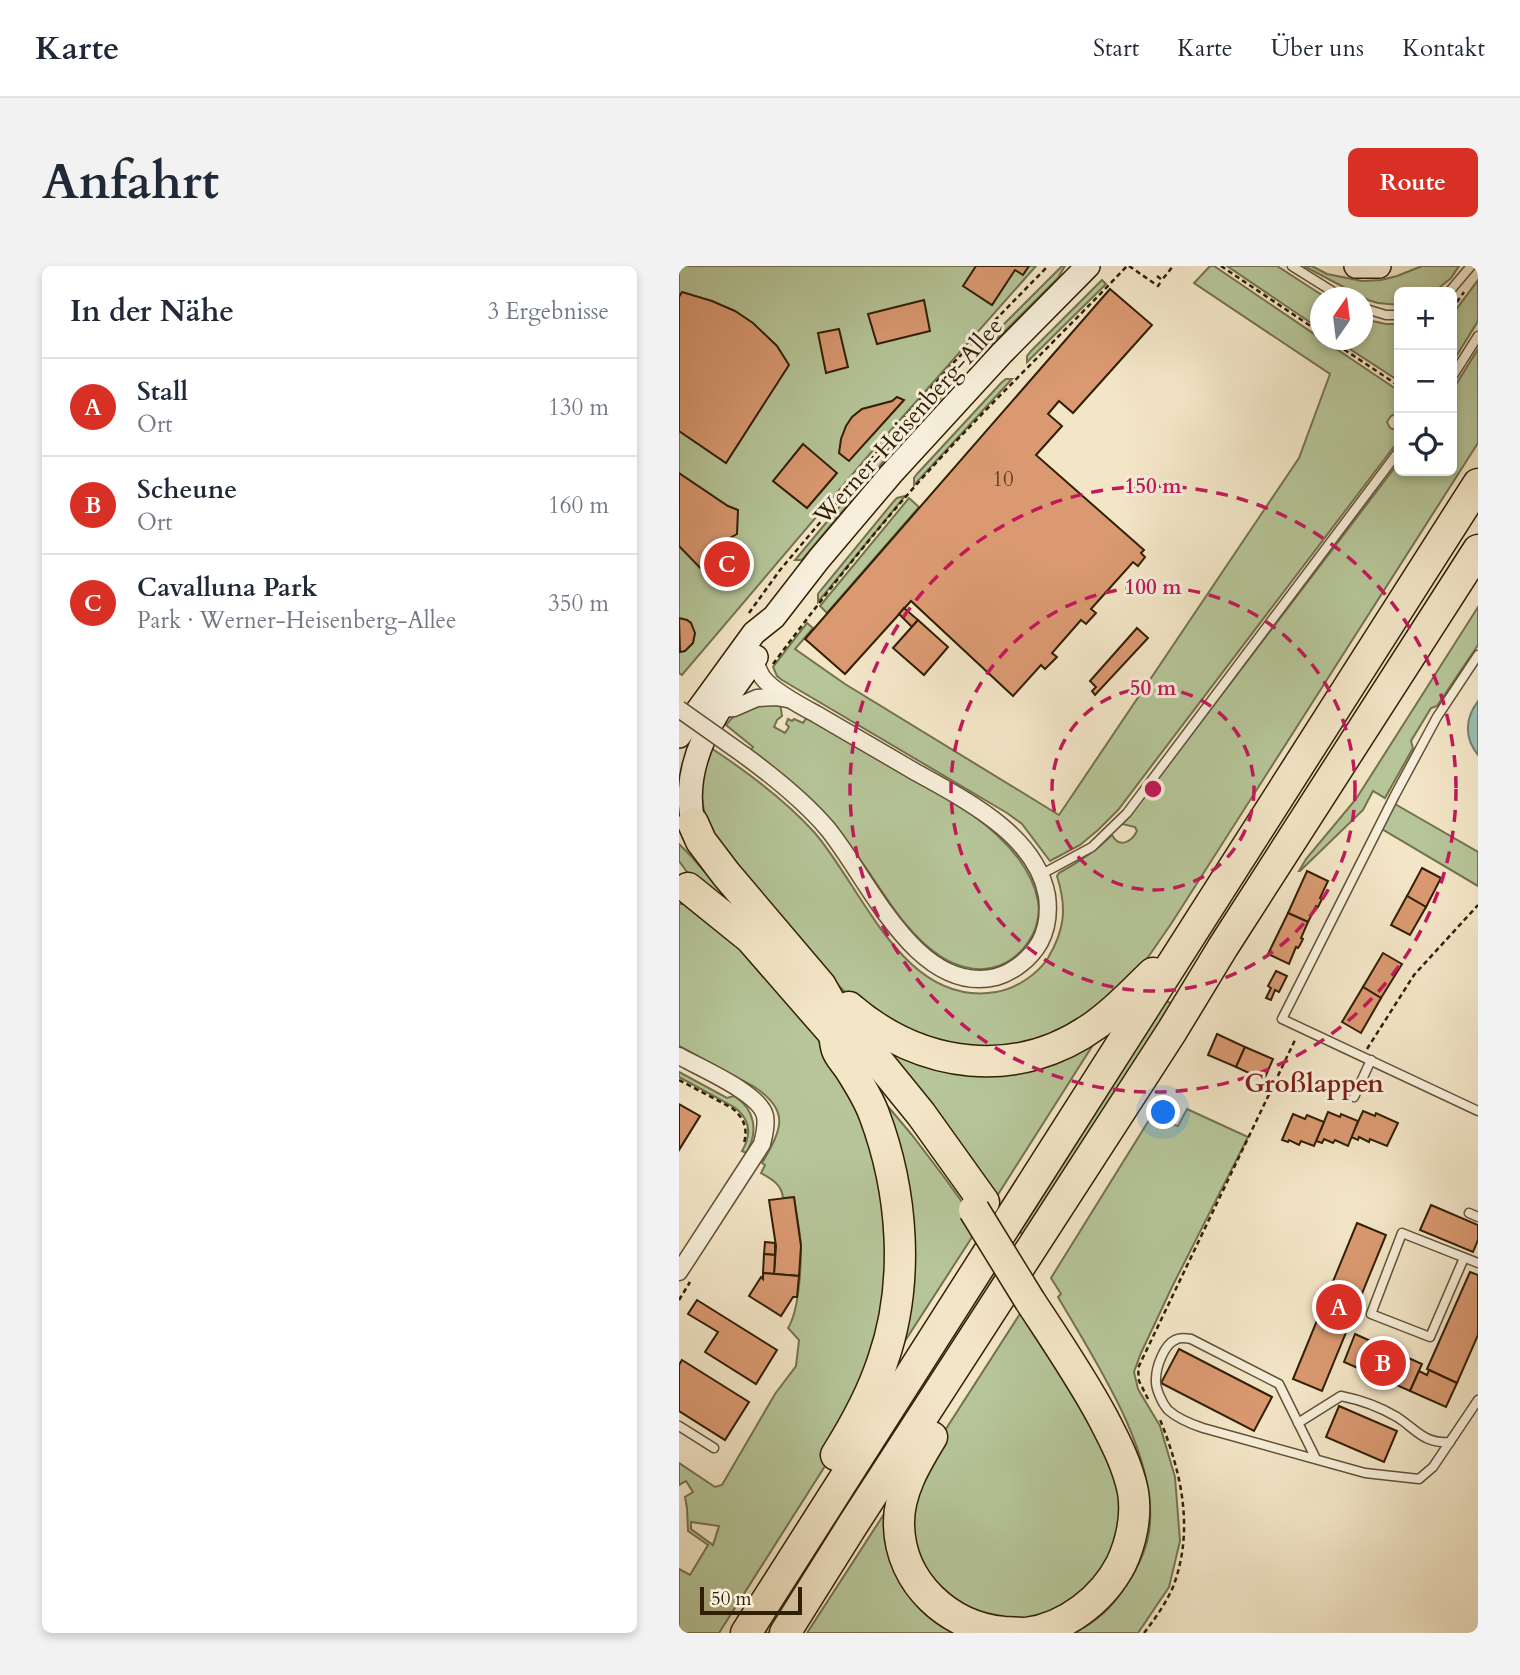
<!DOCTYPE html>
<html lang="de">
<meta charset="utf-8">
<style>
body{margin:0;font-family:Cardo,serif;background:#f2f2f3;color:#1f2937}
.controls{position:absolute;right:21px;top:21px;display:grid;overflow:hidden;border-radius:10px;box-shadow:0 4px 10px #0003}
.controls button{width:63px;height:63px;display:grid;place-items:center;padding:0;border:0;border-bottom:2px solid #e0e1e3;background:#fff;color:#1f2937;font:35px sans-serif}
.compass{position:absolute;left:631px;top:21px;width:63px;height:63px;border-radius:50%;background:#fff;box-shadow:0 4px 10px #0003;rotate:14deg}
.scale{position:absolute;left:21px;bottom:18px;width:102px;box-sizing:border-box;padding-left:7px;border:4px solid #311f04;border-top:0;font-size:19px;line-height:24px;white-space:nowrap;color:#311f04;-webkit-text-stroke:5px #f7efdb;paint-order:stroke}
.you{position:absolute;left:485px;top:847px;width:24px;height:24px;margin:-18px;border:5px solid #fff;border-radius:50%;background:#1a73e8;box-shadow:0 0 0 10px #1a73e833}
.badge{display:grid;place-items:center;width:46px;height:46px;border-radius:50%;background:#d93025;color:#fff;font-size:23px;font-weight:700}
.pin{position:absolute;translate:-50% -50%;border:4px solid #fff;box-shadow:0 2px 7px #0006}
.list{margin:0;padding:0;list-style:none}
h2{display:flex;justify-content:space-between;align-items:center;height:91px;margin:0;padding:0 28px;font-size:30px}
h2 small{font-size:23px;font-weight:400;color:#747a83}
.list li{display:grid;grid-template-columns:46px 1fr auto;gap:21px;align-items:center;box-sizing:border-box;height:98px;padding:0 28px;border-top:2px solid #e0e1e3}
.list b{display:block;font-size:26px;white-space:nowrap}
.list p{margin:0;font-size:23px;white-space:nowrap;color:#747a83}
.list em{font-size:23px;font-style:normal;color:#747a83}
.icon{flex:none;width:38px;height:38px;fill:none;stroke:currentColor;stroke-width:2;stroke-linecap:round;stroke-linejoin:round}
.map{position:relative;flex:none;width:799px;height:1367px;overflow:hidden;border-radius:10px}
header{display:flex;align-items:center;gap:42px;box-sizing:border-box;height:98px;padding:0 35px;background:#fff;border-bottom:2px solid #e0e1e3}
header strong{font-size:33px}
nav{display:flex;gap:38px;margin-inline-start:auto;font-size:24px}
.intro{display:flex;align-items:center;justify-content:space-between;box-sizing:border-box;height:168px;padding:0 42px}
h1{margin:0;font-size:49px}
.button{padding:18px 32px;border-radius:10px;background:#d93025;color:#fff;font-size:24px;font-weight:700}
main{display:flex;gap:42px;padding:0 42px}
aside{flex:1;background:#fff;border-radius:10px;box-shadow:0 4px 10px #0003}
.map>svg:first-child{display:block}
.green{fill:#b6c699;stroke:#74724e;stroke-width:2;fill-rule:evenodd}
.water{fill:#9bc0b5;stroke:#71806e;stroke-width:2}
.building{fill:#da9971;stroke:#311f04;stroke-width:2}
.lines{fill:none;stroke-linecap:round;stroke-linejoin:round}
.lane-casing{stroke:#625135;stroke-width:11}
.street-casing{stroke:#625135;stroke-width:19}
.secondary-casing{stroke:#311f04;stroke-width:26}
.highway-casing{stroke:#311f04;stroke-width:33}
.path{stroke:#311f04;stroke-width:2.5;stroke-dasharray:5 3.5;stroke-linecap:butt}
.lane{stroke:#f7efdb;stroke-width:8}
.street{stroke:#f7efdb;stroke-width:16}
.secondary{stroke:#f7efdb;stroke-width:23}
.highway{stroke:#f3e6c7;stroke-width:30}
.street-bridge-casing{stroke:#625135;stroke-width:19;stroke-linecap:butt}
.highway-bridge-casing{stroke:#311f04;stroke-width:33;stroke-linecap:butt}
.street-bridge{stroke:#f7efdb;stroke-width:16}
.highway-bridge{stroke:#f3e6c7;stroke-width:30}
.ring{fill:none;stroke:#c2185b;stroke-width:3.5;stroke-dasharray:12 9}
.labels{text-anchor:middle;stroke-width:6;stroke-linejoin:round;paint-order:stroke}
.number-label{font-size:21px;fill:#5b3e1f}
.street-label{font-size:24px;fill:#311f04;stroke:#f7efdb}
.neighbourhood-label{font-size:26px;font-weight:bold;fill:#7a1f14;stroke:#f7efdb}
.centre{fill:#c2185b;stroke:#f7efdb;stroke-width:3.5}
.ring-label{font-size:21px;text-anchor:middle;font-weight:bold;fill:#c2185b;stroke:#f7efdb;stroke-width:6;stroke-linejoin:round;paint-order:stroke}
</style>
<header>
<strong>Karte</strong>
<nav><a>Start</a><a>Karte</a><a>Über uns</a><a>Kontakt</a></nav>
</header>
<div class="intro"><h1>Anfahrt</h1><a class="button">Route</a></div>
<main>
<aside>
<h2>In der Nähe<small>3 Ergebnisse</small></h2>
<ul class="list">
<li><span class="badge">A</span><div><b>Stall</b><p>Ort</p></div><em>130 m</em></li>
<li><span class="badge">B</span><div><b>Scheune</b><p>Ort</p></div><em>160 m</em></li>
<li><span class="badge">C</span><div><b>Cavalluna Park</b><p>Park · Werner-Heisenberg-Allee</p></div><em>350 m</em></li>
</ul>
</aside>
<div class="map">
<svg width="799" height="1367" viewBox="0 0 799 1367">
<rect width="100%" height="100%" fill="#f3e6c7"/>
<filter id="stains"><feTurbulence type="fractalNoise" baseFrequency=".00286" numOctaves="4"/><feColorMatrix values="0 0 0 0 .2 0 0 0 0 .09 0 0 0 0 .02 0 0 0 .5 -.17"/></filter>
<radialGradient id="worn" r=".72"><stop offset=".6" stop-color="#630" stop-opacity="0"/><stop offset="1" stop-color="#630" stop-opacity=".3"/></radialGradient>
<g class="green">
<path d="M0 0H357L189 190 3 409 0 407Z"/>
<path d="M383 0H386L379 12 299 92 295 88Z"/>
<path d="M531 0H535L641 72 642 74H644L720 125V146L712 150 708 156 711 162 720 165V174L439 544 419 564 401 579 371 595 343 558 328 547 103 414 98 410 94 401 128 357 134 362 116 383 166 418 380 549 620 192 651 108 515 17Z"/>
<path d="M548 0H598L646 31 642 32 641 63Z"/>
<path d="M625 0H633L648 8 683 15 702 14 718 10 743 0H780L772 12 755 26H720V39L699 37 689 34Z"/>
<path d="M423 14 427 18 348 96V90L352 85Z"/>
<path d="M799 14V55L773 97V49Z"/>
<path d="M684 53 707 58H720V108L717 113 657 74H684Z"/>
<path d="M799 83V177L492 658 456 710 436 732 362 779 260 783 171 731 156 716 42 579C17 541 19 522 32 482 70 507 105 533 135 566 184 622 224 742 317 726 336 723 358 709 369 692 386 663 388 642 378 610L380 607C400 596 417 585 433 569 440 582 452 577 458 565L456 561 443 558 477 515 720 196V205H773V125Z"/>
<path d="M276 110 279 113 205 195 123 294H116L202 191Z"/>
<path d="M327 113H333L235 219V212L238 208 323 116Z"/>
<path d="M226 230 139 336V328L142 324 215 235 218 232Z"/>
<path d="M230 232 240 241 148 347 141 340Z"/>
<path d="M799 341V379L758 440 752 442 732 475 734 482 706 532 694 525 684 544 621 605H620L627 593 677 533Z"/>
<path d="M101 437 103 450 98 454 95 461 106 467 110 461 107 458 109 453 113 455 115 453 124 457 128 451C160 470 193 488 225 507 266 531 309 553 339 592 348 604 356 619 359 635 364 665 341 696 312 702 295 706 275 699 261 690 222 664 202 620 174 584 165 572 155 558 144 547 122 525 95 505 71 485L74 481 47 459C64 437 76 440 101 437Z"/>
<path d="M716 538 799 586V620L703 563Z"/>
<path d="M0 578 12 590 49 633 75 655 11 610 0 595Z"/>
<path d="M0 638H7L62 679 165 803 207 912 209 1055 153 1189 40 1367H0V1303L11 1309 29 1279 9 1265 8 1242 6 1231 14 1226 7 1215 0 1219V1197L36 1221 43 1219 96 1128 117 1100 120 1074 109 1062C120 1045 122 1002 122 981 121 964 117 947 115 931L104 932C103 919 93 913 82 907L86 899 83 897C102 864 113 845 74 820L0 780ZM12 1256 40 1260 34 1279 12 1263Z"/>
<path d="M486 734 493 738 345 972 341 965Z"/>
<path d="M183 762 236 791 419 771 318 930Z"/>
<path d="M179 805 233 869 265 911 286 940 297 965 215 1092 224 1029Z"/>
<path d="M0 806 48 832 55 830C76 843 80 866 67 887L63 885C73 868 71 853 55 841L0 811Z"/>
<path d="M508 843 569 871 493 1021 462 1087 455 1106 459 1123 481 1160 496 1211 501 1275 490 1321 459 1367H395C419 1354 431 1344 446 1321 459 1302 470 1281 471 1257 476 1184 415 1093 379 1031L382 1028 372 1012 472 851 499 860Z"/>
<path d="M319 998 324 1005 91 1367H84Z"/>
<path d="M346 1040 444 1217 435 1294 378 1349 317 1358 254 1326 227 1263 247 1194Z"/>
<path d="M218 1228 214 1263 294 1367H128Z"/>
</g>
<path class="water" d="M799 435V489C785 472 786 452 799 435Z"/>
<g class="building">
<path d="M297 0H350L344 9 336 4 313 39 284 20Z"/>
<path d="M431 23 473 59 394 147 380 135 369 148 383 160 357 189 465 284 462 287 466 291 459 300 454 296 412 343 417 347 407 358 402 354 373 387 378 391 366 403 362 399 334 430 232 335 166 408 126 373Z"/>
<path d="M3 26 33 35 56 45 74 57 98 80 110 99 47 197 0 165V31Z"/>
<path d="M245 34 251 65 198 78 189 48Z"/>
<path d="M160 63 169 101 147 107 139 67Z"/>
<path d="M218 131 225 134 170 195 160 187 162 173 167 160 173 151 183 143 213 135Z"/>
<path d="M124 178 158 207 128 242 94 215Z"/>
<path d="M0 207 49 240 59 244 58 268 42 277 46 300 44 309 40 311H30L0 280Z"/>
<path d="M225 342 239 354 233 361 220 348Z"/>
<path d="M0 352 8 354 12 357 16 367 14 377 6 385 1 386Z"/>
<path d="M239 354 269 381 245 409 214 382Z"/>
<path d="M458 362 469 372 416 429 413 425 417 421 411 415Z"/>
<path d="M743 602 762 612 747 641 728 630Z"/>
<path d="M628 605 649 615 641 632 643 633 639 641 637 640 629 656 609 647Z"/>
<path d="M728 630 747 641 731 669 712 659Z"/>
<path d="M609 647 629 656 622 672 624 673 621 679 619 682 617 681 610 698 589 688Z"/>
<path d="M704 687 723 698 702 732 684 721Z"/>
<path d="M597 705 608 710 600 726 596 724 592 734 587 732 592 722 589 720Z"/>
<path d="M684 721 702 732 682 767 663 756Z"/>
<path d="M538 768 566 781 557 801 529 789Z"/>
<path d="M566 781 594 793 585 814 557 801Z"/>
<path d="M0 838 21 850 0 884Z"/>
<path d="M684 845 696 850 697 847 719 857 708 880 691 873 690 876 680 871 679 874 672 871Z"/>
<path d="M649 846 661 851 662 848 679 855 669 880 656 874 654 877 645 873 643 877 637 875Z"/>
<path d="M614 848 626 853 628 849 645 856 635 880 622 875 620 879 610 874 609 876 603 874Z"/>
<path d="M115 931 122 980 120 1010 95 1008 97 980 90 934Z"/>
<path d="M752 939 799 959V974L794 986 741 964Z"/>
<path d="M678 957 707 969 643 1125 614 1113Z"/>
<path d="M86 976 96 977V989L85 988Z"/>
<path d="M85 988 96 989 95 1008 84 1007Z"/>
<path d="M791 1006 799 1009V1069L778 1117 748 1103Z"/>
<path d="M84 1007 120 1010 118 1031H114L102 1050 70 1030 82 1011 84 1013Z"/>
<path d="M18 1034 98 1084 77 1118 26 1086 39 1066 9 1048Z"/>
<path d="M676 1068 743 1098 731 1125 665 1096Z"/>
<path d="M500 1083 593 1131 575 1165 482 1117Z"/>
<path d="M3 1094 70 1136 46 1174 0 1145V1099Z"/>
<path d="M750 1104 778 1117 767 1141 731 1125 740 1105 748 1109Z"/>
<path d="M660 1140 718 1165 705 1196 647 1171Z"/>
</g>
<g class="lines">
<g class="lane-casing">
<g id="lane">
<path d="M613 0 664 32"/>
<path d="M770 26 792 0"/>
<path d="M684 42 707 49H720"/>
<path d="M773 111 799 70"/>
<path d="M799 389 758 451 716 529 603 753 799 845"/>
<path d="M361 609 413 581 448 547 720 185"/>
<path d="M675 831 692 794"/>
<path d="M790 947 799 951"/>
<path d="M785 992 751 1071 692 1048 723 967 799 997"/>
<path d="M619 1157 662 1130C682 1134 701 1141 718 1151 738 1164 745 1178 771 1176"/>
<path d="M0 1160 35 1182"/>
<path d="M637 1193 600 1118 512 1073C507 1072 501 1071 496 1074 485 1079 477 1101 477 1113 476 1122 483 1137 489 1144 498 1152 512 1158 524 1162L686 1207 740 1213 754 1201 799 1134"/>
</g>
</g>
<g class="street-casing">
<g id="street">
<path d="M40 443 55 442 78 432 97 431 108 433"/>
<path d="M65 489C95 511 124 534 148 562 189 611 237 730 317 711 335 706 352 692 361 676 369 661 370 646 368 630 357 567 282 532 233 504 201 485 169 467 137 448 122 440 94 425 84 412 80 407 78 399 75 393"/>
<path d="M0 790C21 802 81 827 86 850 88 860 85 869 83 878L0 1006"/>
</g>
</g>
<g class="secondary-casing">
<g id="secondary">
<path d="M677 0H700"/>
<path d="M0 470 75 367 95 351 140 293 212 208 323 87 409 0"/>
<path d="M14 557C0 492 41 441 77 391"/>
</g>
</g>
<g class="highway-casing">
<g id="highway">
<path d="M14 557 22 575 47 608 142 720 151 736 242 848 305 936"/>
<path d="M9 622 71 672 153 766"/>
<path d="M170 741C242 803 339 816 418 758 439 743 456 724 474 707"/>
<path d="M155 768C156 773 156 779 158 784 160 790 166 796 170 802 179 816 189 832 195 848 224 925 231 1016 204 1094 193 1128 176 1159 157 1189"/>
<path d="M253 1171C237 1197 219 1227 220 1259 221 1317 270 1361 325 1366 332 1366 340 1367 347 1367 387 1362 424 1333 442 1298 452 1277 458 1250 454 1226 449 1200 436 1175 424 1152 402 1111 376 1073 351 1035"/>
<path d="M67 1367 799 218"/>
<path d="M106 1367 173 1260 493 765 544 681 799 284"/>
</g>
</g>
<g class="path">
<path d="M450 0 479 20 483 14"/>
<path d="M542 0 642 67"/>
<path d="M478 10 483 14 494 0"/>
<path d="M773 43 785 26"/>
<path d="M651 74 720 120"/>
<path d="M70 347 101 304 165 228 224 153 277 94 369 0"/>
<path d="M94 398C138 339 182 282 230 227 299 148 376 76 448 0"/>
<path d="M688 783 735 709 799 639"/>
<path d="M0 814 53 842C65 852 69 862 65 877"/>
<path d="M0 1034 11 1016"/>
<path d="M469 1133 460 1115 459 1102 617 772"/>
<path d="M465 1367C476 1353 487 1337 494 1321 516 1263 502 1205 480 1151"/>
</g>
<use href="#lane" class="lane"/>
<use href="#street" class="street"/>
<use href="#secondary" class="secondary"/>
<use href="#highway" class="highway"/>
<g class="street-bridge-casing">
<path id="street-bridge" d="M0 443 65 489"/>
</g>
<g class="highway-bridge-casing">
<path id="highway-bridge" d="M295 944 351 1035"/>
</g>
<use href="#street-bridge" class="street-bridge"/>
<use href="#highway-bridge" class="highway-bridge"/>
</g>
<g class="ring">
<circle cx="474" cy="523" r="101"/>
<circle cx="474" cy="523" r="202"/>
<circle cx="474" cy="523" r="303"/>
</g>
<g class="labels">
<g class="number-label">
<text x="324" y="220">10</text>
</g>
<g class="street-label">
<text transform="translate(229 155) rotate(-48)" y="8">Werner-Heisenberg-Allee</text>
</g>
<g class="neighbourhood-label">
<text x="635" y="826">Großlappen</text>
</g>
</g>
<circle cx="474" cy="523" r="10" class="centre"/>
<g class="ring-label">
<text x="474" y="227">150 m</text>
<text x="474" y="328">100 m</text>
<text x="474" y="429">50 m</text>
</g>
<rect width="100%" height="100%" filter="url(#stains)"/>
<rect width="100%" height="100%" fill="url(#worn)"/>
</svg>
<div class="controls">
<button>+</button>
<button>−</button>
<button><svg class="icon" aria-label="locate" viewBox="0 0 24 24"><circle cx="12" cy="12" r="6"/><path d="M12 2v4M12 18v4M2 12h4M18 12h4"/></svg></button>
</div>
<svg class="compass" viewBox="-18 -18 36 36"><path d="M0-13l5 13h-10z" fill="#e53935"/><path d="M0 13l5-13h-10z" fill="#747a83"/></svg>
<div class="scale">50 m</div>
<div class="you"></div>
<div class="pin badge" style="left:660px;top:1041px">A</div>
<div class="pin badge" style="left:704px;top:1097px">B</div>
<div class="pin badge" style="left:48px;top:298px">C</div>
</div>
</main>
